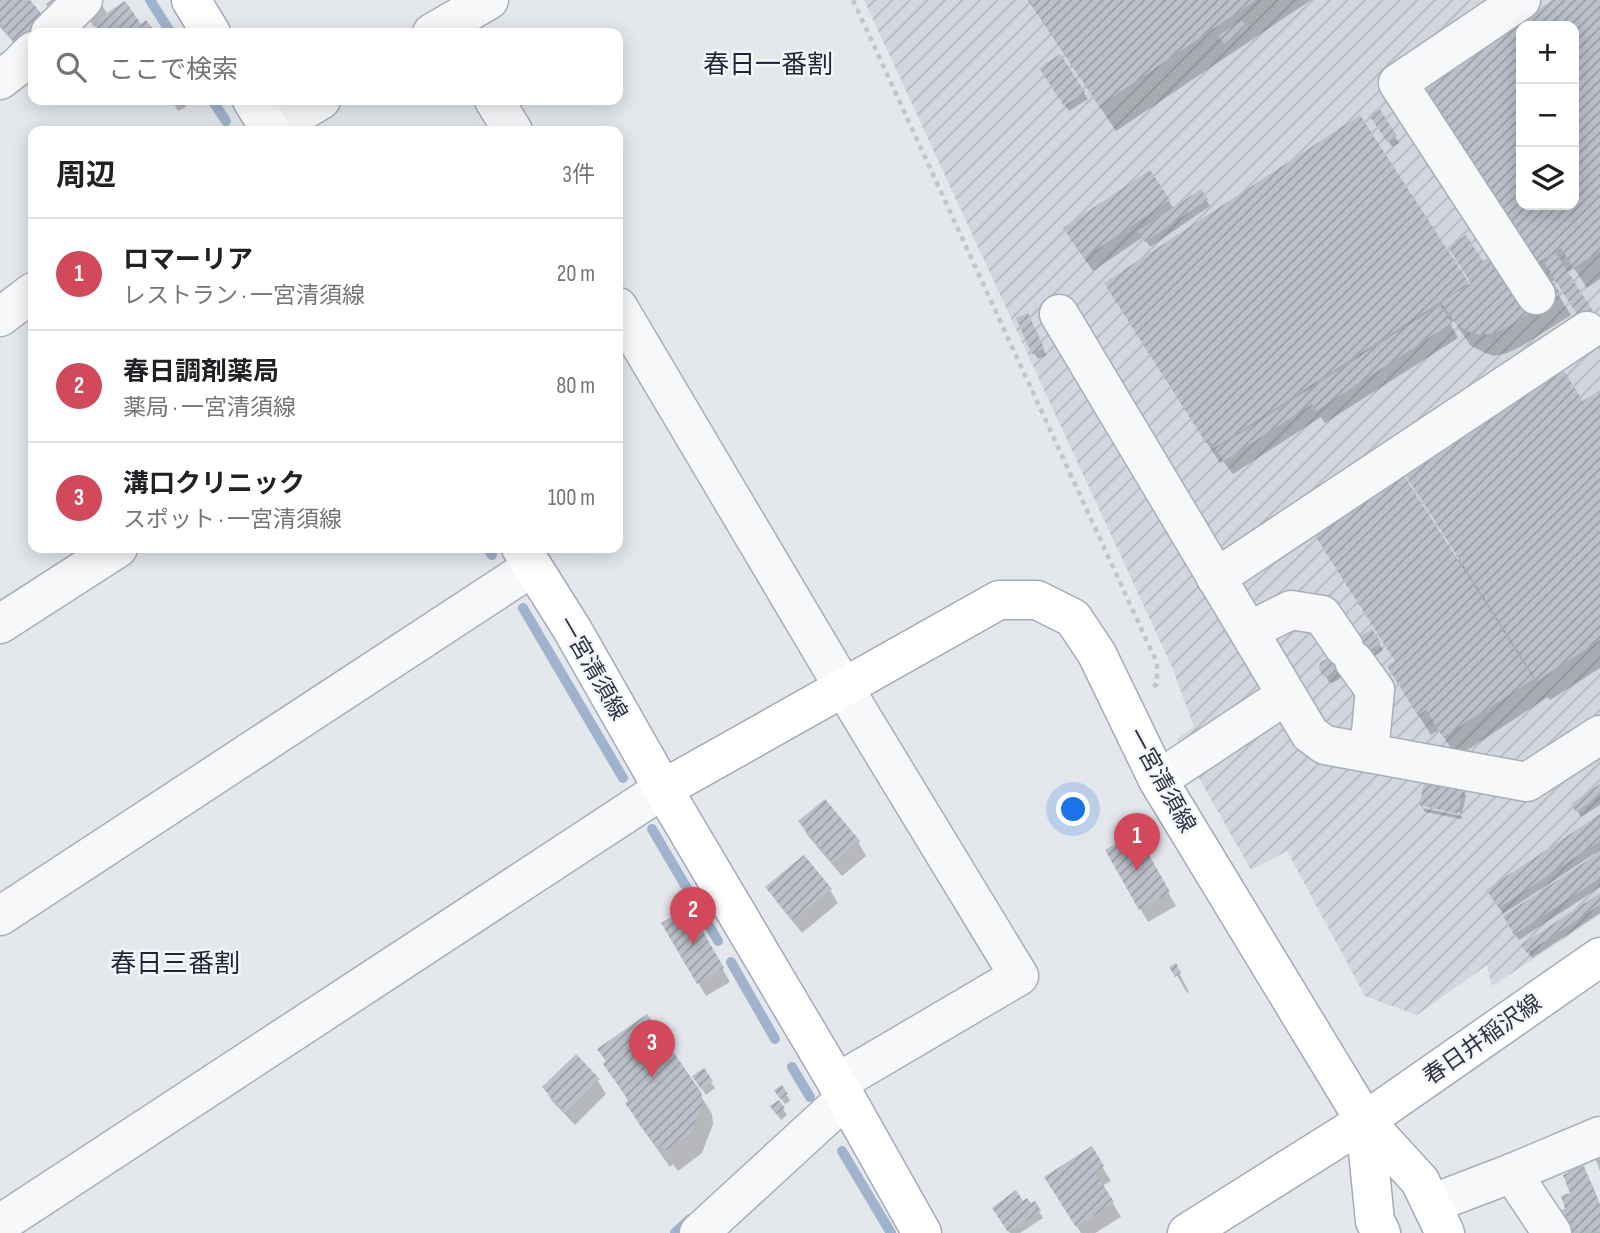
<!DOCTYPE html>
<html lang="ja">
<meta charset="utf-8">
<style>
body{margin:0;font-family:"Sofia Sans Condensed","Noto Sans JP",sans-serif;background:#f6f6f6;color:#202124}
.controls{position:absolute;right:21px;top:21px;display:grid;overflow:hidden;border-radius:14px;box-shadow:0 4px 18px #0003}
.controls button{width:63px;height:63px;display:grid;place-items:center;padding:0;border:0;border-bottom:2px solid #e0e0e0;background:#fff;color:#202124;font:35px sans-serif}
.you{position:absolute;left:1074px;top:810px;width:24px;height:24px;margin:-18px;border:5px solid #fff;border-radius:50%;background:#1a73e8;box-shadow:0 0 0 10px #1a73e833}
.badge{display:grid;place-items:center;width:46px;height:46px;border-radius:50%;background:#d1495b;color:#fff;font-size:23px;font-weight:700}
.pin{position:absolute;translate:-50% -58px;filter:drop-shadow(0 2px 4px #0008)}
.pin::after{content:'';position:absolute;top:37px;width:24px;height:21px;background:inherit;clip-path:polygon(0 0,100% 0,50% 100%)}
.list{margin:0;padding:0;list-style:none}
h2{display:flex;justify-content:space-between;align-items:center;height:91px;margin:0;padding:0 28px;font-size:30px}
h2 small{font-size:23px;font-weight:400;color:#757577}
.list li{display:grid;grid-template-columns:46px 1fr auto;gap:21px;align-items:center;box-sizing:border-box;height:112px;padding:0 28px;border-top:2px solid #e0e0e0}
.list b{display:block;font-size:26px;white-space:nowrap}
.list p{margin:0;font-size:23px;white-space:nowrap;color:#757577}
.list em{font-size:23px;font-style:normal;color:#757577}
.icon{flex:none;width:38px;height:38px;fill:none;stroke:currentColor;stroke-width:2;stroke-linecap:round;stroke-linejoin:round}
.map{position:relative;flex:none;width:1600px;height:1233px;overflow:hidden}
.search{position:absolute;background:#fff;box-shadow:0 4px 18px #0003;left:28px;top:28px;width:595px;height:77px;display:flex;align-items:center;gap:18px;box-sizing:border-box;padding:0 24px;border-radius:14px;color:#757577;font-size:26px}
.panel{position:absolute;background:#fff;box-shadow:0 4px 18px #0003;left:28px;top:126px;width:595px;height:427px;border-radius:14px}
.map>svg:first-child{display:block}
.industrial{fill:url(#industrial-furrows);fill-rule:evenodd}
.shadow{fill:#0003;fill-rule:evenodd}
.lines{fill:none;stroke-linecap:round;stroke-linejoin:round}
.stream{stroke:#9fb4cc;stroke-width:10}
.building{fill:url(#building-hatch);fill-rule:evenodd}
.minor-casing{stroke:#a9aeb7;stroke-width:41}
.major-casing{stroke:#a3abb8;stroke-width:41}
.path{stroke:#c2c5cb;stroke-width:4.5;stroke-dasharray:5 5;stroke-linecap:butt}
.minor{stroke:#f7f8fa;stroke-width:38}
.major{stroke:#fff;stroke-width:38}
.labels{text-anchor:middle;stroke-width:5;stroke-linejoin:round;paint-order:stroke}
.street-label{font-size:23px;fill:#2b3445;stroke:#f4f6f9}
.quarter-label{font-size:26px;fill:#1d2536;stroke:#f4f6f9}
</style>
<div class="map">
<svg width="1600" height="1233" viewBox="0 0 1600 1233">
<defs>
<pattern id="industrial-furrows" width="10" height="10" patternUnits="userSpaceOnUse" patternTransform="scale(1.75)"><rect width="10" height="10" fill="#d2d6de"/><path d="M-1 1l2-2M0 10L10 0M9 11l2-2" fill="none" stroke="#b4b8c0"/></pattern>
<pattern id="building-hatch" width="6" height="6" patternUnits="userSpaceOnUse" patternTransform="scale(1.75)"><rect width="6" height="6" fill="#bbc0ca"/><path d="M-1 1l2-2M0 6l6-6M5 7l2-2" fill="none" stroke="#989da6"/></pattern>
</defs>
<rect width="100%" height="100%" fill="#e4e7ec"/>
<path class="industrial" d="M864 0H1600V915L1492 986 1487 965 1417 1015 1365 996 1287 851 1251 870 1177 739 1194 727 1172 667ZM1521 26H1574V205H1521Z"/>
<g class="shadow">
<path d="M0 0H28L52 33 25 56 0 27Z"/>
<path d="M51 0H63L50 10 46 4Z"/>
<path d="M1028 0H1311L1116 131Z"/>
<path d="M1556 0H1600V279L1587 288 1574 268 1566 273 1600 349 1555 280 1547 285 1421 87ZM1521 26H1574V205H1521Z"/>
<path d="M100 2 108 15 140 27 146 22 153 33H101L97 25 94 27 89 19Z"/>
<path d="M1060 56 1088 99 1069 111 1045 74Z"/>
<path d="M172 100H184L186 107 178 111Z"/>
<path d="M1378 111 1399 143 1392 147 1372 115Z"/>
<path d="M1360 117 1469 287 1482 264 1553 286 1571 315 1520 347 1507 353 1494 356 1483 352 1470 345 1454 321 1450 323 1458 338 1325 423 1321 417 1233 474 1223 461 1220 463 1118 304Z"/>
<path d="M1150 172 1174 209 1201 191 1210 206 1150 247 1143 237 1093 271 1073 242Z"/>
<path d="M1031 321 1046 355 1038 359 1034 353Z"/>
<path d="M1600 392V668L1550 700 1548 697 1457 757 1439 730 1431 735 1401 688 1396 662 1456 561 1459 559 1583 403Z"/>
<path d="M1371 631 1383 650 1333 683 1329 682 1321 669Z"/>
<path d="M1600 786V805L1581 817 1573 804Z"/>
<path d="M1462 790 1466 796 1462 813 1423 805V808L1462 816 1461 819 1425 812 1421 805Z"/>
<path d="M1600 817V850L1503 914 1489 890Z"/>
<path d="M800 822 858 842 866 856 842 876 808 836Z"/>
<path d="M1135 835 1176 906 1148 922 1107 851Z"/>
<path d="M1600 854V887L1519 940 1505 917Z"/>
<path d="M768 887 830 890 838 903 802 933 776 901Z"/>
<path d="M1600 895V913L1532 958 1524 945Z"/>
<path d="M689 910 730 982 706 996 664 924Z"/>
<path d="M1175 965 1189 992 1187 993 1172 967Z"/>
<path d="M605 1064 699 1093 712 1114 713 1124 702 1153 678 1171 673 1164 670 1167 639 1124 627 1103 629 1102Z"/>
<path d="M598 1081 606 1094 575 1125 552 1101 544 1087Z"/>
<path d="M711 1082 715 1088 706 1095 698 1083Z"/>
<path d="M787 1095 790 1101 785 1104 780 1097Z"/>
<path d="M783 1109 787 1115 781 1120 776 1113Z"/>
<path d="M1091 1149 1111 1181 1102 1186 1121 1217 1095 1233H1081L1054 1191Z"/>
<path d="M1600 1156V1171L1595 1158Z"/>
<path d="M1578 1160 1591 1182 1600 1204V1233H1571L1563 1212 1567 1210 1572 1194 1569 1174 1565 1165Z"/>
<path d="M1022 1203 1030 1206 1034 1204 1043 1218 1020 1233H1010L994 1208Z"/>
</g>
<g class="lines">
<g class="stream">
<path d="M150 0 171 33"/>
<path d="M212 100 226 121"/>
<path d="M487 548 492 555"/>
<path d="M523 608 623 778"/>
<path d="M652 829 718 941"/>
<path d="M731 962 775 1039"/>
<path d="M792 1067 810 1097"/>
<path d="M842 1151 891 1233"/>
<path d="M675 1233 690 1219"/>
</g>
</g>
<g class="building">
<path d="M0 0H30L46 19 16 44 0 24Z"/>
<path d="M1029 0H1256L1099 106Z"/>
<path d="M1553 0H1600V251L1573 268 1561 248 1533 266 1419 87ZM1521 26H1574V205H1521Z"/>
<path d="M125 1 141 24 146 20 156 33H100L95 26 101 21 99 18Z"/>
<path d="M1242 20 1247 28 1224 44 1218 36Z"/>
<path d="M1060 54 1085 92 1064 106 1039 68Z"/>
<path d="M1379 108 1397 136 1387 142 1369 115Z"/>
<path d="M1360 115 1469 283 1214 448 1210 441 1206 443 1104 283Z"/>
<path d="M1150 170 1170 200 1084 258 1063 228Z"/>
<path d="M1201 189 1208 199 1145 242 1138 231Z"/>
<path d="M1466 235 1483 261 1490 257 1521 304 1554 283 1561 294 1509 326 1495 333 1481 335 1469 332 1456 324 1441 302 1471 283 1448 247Z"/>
<path d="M1556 253 1600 322V351L1543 261Z"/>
<path d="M1440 305 1452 323 1316 411 1312 404 1224 461 1216 449Z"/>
<path d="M1028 313 1044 348 1032 354 1016 318Z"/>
<path d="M1562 368 1583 401 1600 390V640L1537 681 1403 471Z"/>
<path d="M1404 476 1534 679 1443 737 1426 710 1418 716 1387 666 1395 661 1314 534Z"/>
<path d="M1372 629 1381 643 1329 677 1323 676 1319 669 1320 663Z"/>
<path d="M1425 780 1463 788 1458 814 1419 805Z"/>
<path d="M1600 784V796L1576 812 1571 804Z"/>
<path d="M825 799 860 841 833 863 798 821Z"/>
<path d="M1600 814V841L1499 908 1486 890Z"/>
<path d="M1136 832 1170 892 1139 910 1105 850Z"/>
<path d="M1600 852V878L1514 935 1503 916Z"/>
<path d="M804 855 832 889 793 920 765 887Z"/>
<path d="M1600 893V905L1527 953 1521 945Z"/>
<path d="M689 907 724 968 697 984 661 923Z"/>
<path d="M1176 963 1181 973 1175 977 1169 967Z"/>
<path d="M647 1014 701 1092 703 1102 691 1133 665 1151 660 1145 657 1148 625 1103 629 1100 603 1064 606 1061 597 1049Z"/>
<path d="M576 1054 600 1079 566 1113 542 1087Z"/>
<path d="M704 1068 713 1081 701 1089 692 1076Z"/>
<path d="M782 1085 788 1094 780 1099 774 1090Z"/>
<path d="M779 1100 785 1108 776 1114 770 1106Z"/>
<path d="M1092 1146 1104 1166 1095 1172 1114 1202 1076 1227 1044 1177Z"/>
<path d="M1584 1166 1600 1206V1232L1569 1233 1560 1211 1565 1209 1561 1196 1570 1193 1563 1175Z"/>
<path d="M1016 1190 1023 1201 1027 1198 1031 1203 1035 1201 1041 1211 1008 1232 992 1208Z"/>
</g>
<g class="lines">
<g class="minor-casing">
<g id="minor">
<path d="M1521 0 1398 83 1536 295"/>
<path d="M50 33 83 0"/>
<path d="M432 33 489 0"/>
<path d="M0 80 18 66 33 51"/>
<path d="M494 100 513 131"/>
<path d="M271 130 321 100"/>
<path d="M618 307 844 688 1019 976 837 1083"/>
<path d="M1059 314 1310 734 1325 745 1527 782 1600 735"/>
<path d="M0 317 33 292"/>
<path d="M1216 578 1587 331"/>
<path d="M0 624 118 548"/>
<path d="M1249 631 1291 610 1322 615 1344 647"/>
<path d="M1354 661 1375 690 1369 753"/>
<path d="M1158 780 1286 695"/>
<path d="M0 916 532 567"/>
<path d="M1512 1173 1600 1136"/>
<path d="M1431 1204 1512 1173 1552 1233"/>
<path d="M0 1224 663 789"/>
<path d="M699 1233 846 1098"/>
</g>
</g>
<g class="major-casing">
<g id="major">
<path d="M191 0 211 33"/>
<path d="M252 100 271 131"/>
<path d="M521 548 572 629 663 789 846 1098 922 1233"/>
<path d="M663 789 999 600H1037L1073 618 1097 654 1158 780 1365 1121 1420 1181 1445 1233"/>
<path d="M1365 1121 1375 1221 1381 1233"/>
<path d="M1187 1233 1365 1121 1600 957"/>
</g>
</g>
<path class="path" d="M853 0 1157 663V684L1153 687"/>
<use href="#minor" class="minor"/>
<use href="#major" class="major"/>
</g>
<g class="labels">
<g class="street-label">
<text transform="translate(593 668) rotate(60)" y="8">一宮清須線</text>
<text transform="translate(1162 780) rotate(61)" y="8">一宮清須線</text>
<text transform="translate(1482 1039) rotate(-35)" y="8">春日井稲沢線</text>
</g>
<g class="quarter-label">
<text x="768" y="73">春日一番割</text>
<text x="175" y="972">春日三番割</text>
</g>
</g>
</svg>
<div class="controls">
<button>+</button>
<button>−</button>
<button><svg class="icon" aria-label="layers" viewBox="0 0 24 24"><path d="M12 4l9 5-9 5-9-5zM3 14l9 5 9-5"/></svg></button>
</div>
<div class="you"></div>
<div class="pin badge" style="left:1137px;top:871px">1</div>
<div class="pin badge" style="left:693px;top:945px">2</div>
<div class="pin badge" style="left:652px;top:1078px">3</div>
<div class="search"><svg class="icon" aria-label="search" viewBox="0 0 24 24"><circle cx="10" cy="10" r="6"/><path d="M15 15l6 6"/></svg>ここで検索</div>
<section class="panel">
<h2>周辺<small>3件</small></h2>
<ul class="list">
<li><span class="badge">1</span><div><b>ロマーリア</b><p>レストラン · 一宮清須線</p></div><em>20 m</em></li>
<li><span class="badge">2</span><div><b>春日調剤薬局</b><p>薬局 · 一宮清須線</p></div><em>80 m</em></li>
<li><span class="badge">3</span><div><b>溝口クリニック</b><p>スポット · 一宮清須線</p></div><em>100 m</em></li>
</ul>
</section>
</div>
